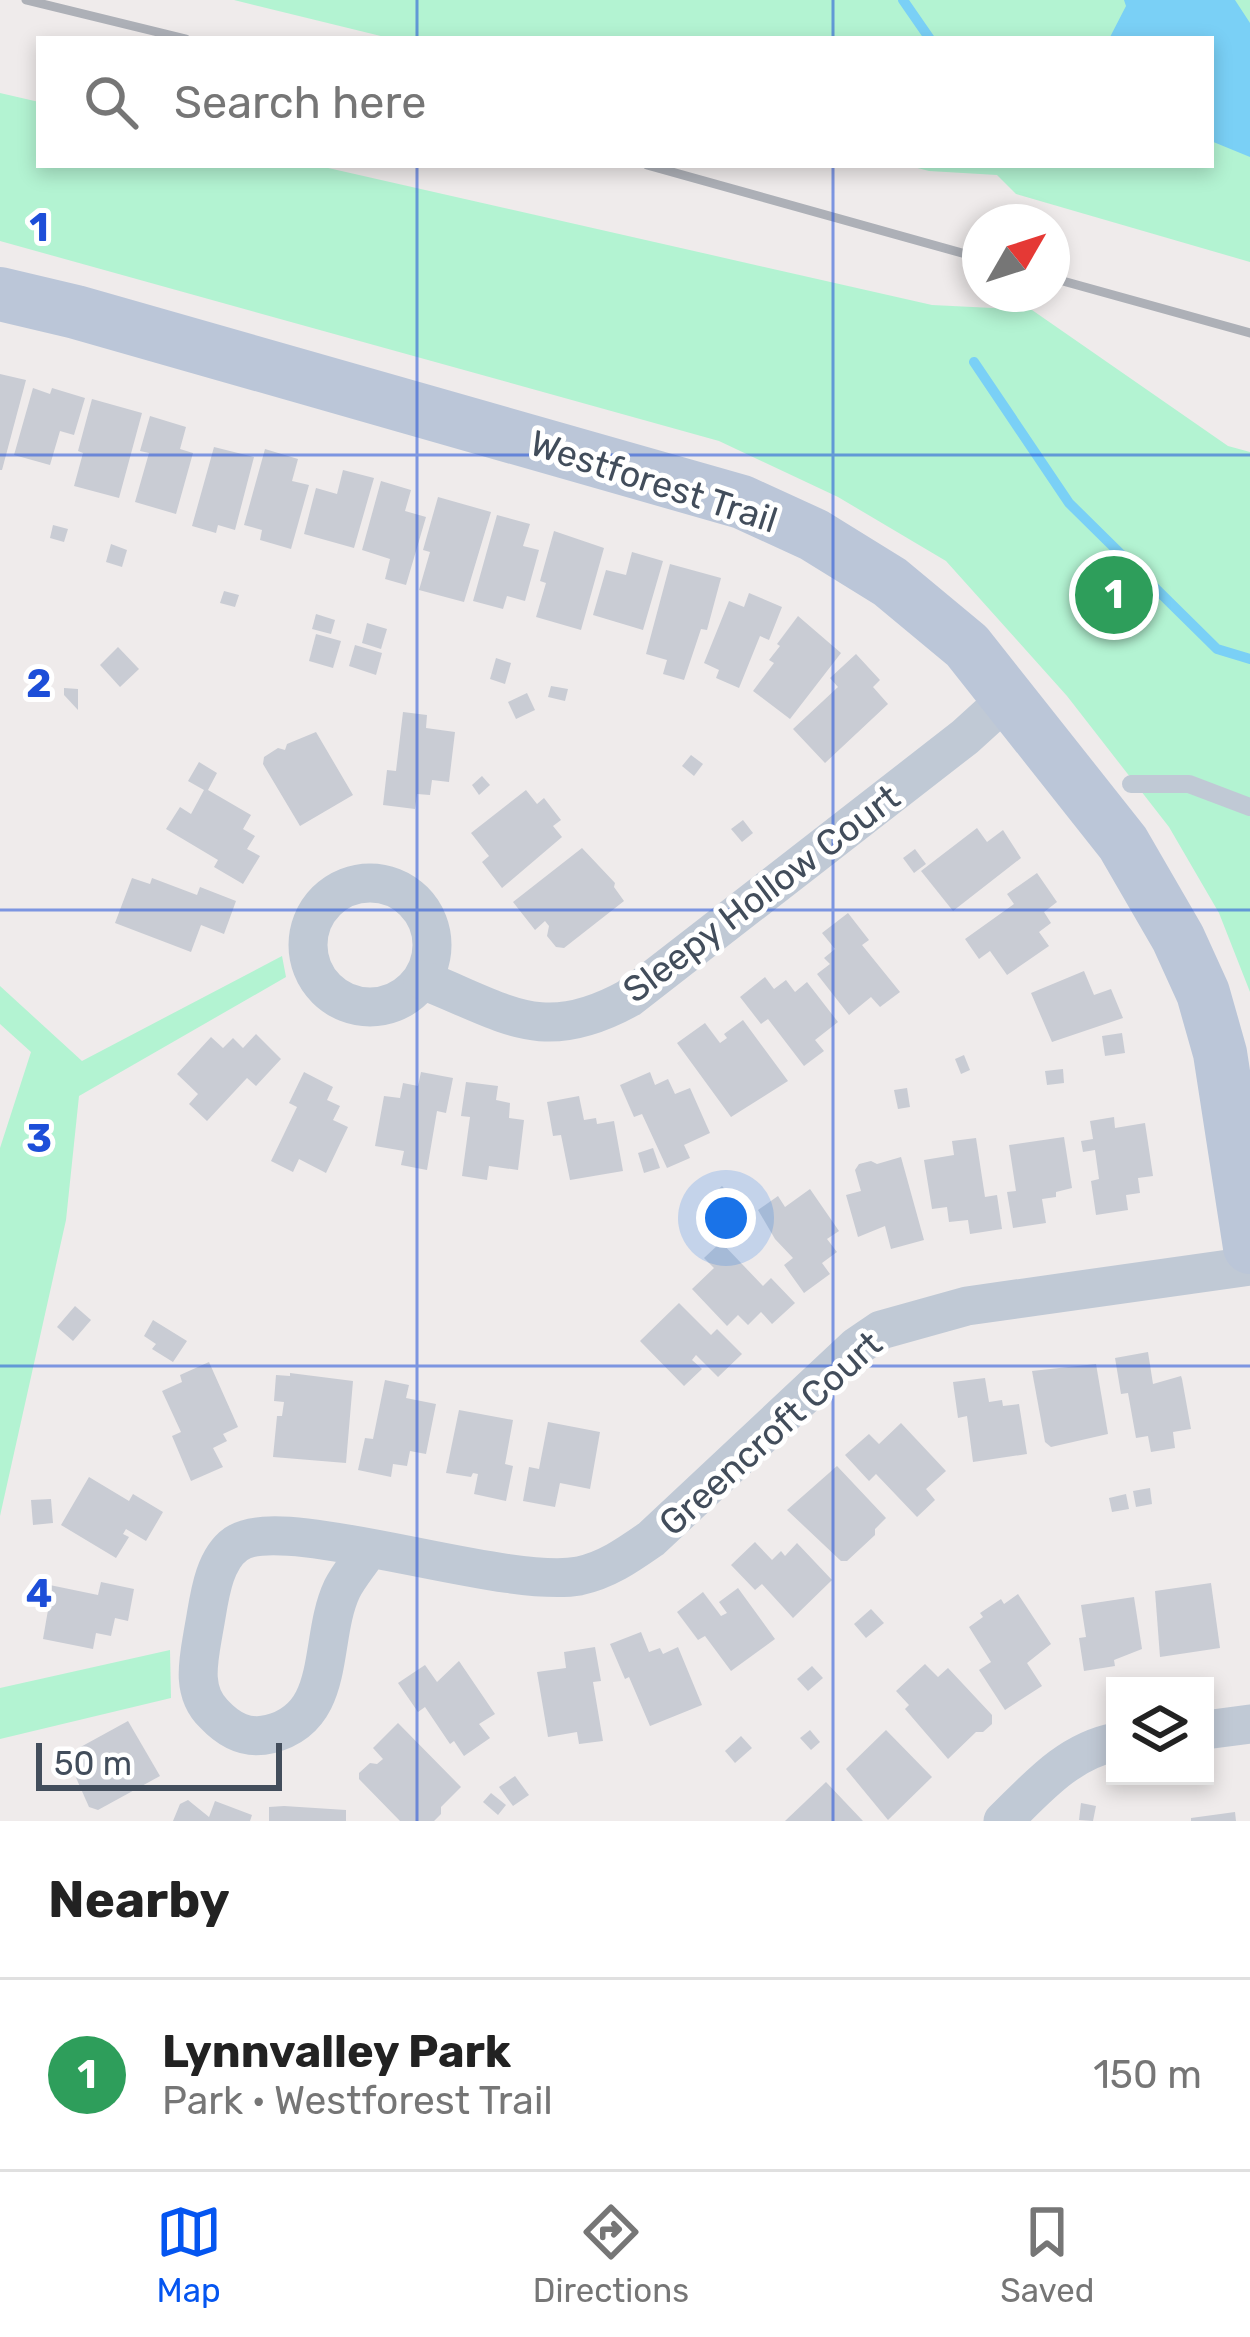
<!DOCTYPE html>
<meta charset="utf-8">
<style>
body{margin:0;font-family:Rubik,sans-serif;background:#f6f6f6;color:#222}
.controls{position:absolute;right:36px;bottom:36px;display:grid;overflow:hidden;border-radius:0px;box-shadow:0 6px 18px #0003}
.controls button{width:108px;height:108px;display:grid;place-items:center;padding:0;border:0;border-bottom:3px solid #e0e0e0;background:#fff;color:#222;font:60px sans-serif}
.compass{position:absolute;left:962px;top:204px;width:108px;height:108px;border-radius:50%;background:#fff;box-shadow:0 6px 18px #0003;rotate:51deg}
.scale{position:absolute;left:36px;bottom:30px;width:246px;box-sizing:border-box;padding-left:12px;border:6px solid #424d5b;border-top:0;font-size:33px;line-height:42px;white-space:nowrap;color:#424d5b;-webkit-text-stroke:9px #fff;paint-order:stroke}
.you{position:absolute;left:726px;top:1218px;width:42px;height:42px;margin:-30px;border:9px solid #fff;border-radius:50%;background:#1a73e8;box-shadow:0 0 0 18px #1a73e833}
.badge{display:grid;place-items:center;width:78px;height:78px;border-radius:50%;background:#0455f0;color:#fff;font-size:39px;font-weight:700}
.pin{position:absolute;translate:-50% -50%;border:6px solid #fff;box-shadow:0 3px 12px #0006}
.list{margin:0;padding:0;list-style:none}
h2{display:flex;justify-content:space-between;align-items:center;height:156px;margin:0;padding:0 48px;font-size:51px}
h2 small{font-size:39px;font-weight:400;color:#767676}
.list li{display:grid;grid-template-columns:78px 1fr auto;gap:36px;align-items:center;box-sizing:border-box;height:192px;padding:0 48px;border-top:3px solid #e0e0e0}
.list b{display:block;font-size:45px;white-space:nowrap}
.list p{margin:0;font-size:39px;white-space:nowrap;color:#767676}
.list em{font-size:39px;font-style:normal;color:#767676}
.icon{flex:none;width:66px;height:66px;fill:none;stroke:currentColor;stroke-width:2;stroke-linecap:round;stroke-linejoin:round}
.map{position:relative;flex:none;width:1250px;height:1821px;overflow:hidden}
.search{position:absolute;background:#fff;box-shadow:0 6px 18px #0003;left:36px;right:36px;top:36px;height:132px;display:flex;align-items:center;gap:30px;box-sizing:border-box;padding:0 42px;border-radius:0px;color:#767676;font-size:45px}
.sheet{height:348px;background:#fff}
nav{display:flex;justify-content:space-around;align-items:center;box-sizing:border-box;height:168px;border-top:3px solid #e0e0e0;background:#fff;font-size:33px;color:#767676}
nav a{display:grid;justify-items:center;gap:6px}
nav .on{color:#0455f0}
.map>svg:first-child{display:block}
.green{fill:#b3f3d2}
.water{fill:#7ad0f6}
.lines{fill:none;stroke-linecap:round;stroke-linejoin:round}
.stream{stroke:#7ad0f6;stroke-width:10}
.building{fill:#c9ccd4}
.lane{stroke:#c0c9d5;stroke-width:18}
.street{stroke:#c0c9d5;stroke-width:39}
.secondary{stroke:#bbc6d8;stroke-width:54}
.rail{stroke:#adb0b7;stroke-width:9}
.grid{fill:none;stroke:#1d4ed8;stroke-width:3;stroke-opacity:0.55}
.labels{text-anchor:middle;stroke-width:10;stroke-linejoin:round;paint-order:stroke}
.street-label{font-size:36px;fill:#424d5b;stroke:#fff}
.grid-label{font-size:39px;text-anchor:middle;font-weight:bold;fill:#1d4ed8;stroke:#fff;stroke-width:10;stroke-linejoin:round;paint-order:stroke}
</style>
<div class="map">
<svg width="1250" height="1821" viewBox="0 0 1250 1821">
<rect width="100%" height="100%" fill="#efebeb"/>
<g class="green">
<path d="M234 0H1250V262L1016 194 997 175 929 171 906 165H1211V39H393Z"/>
<path d="M0 93 39 102V165H315L932 305 1032 310 1228 446 1250 452V992L1219 913 1169 827 1067 696 946 561 838 497 719 441 0 241Z"/>
<path d="M282 956 286 977 79 1096 66 1220 0 1516V1148L31 1052 0 1024V986L82 1061Z"/>
<path d="M170 1650 171 1698 0 1739V1688Z"/>
</g>
<path class="water" d="M1124 0H1235L1250 23V157L1211 141V39H1109L1126 6Z"/>
<g class="lines">
<g class="stream">
<path d="M903 0 930 39"/>
<path d="M974 362 1069 503 1217 649 1250 659"/>
</g>
</g>
<g class="building">
<path d="M0 374 26 380 2 470H0Z"/>
<path d="M33 388 50 394 52 388 85 398 74 435 60 431 50 465 14 455Z"/>
<path d="M92 399 142 413 119 498 74 486 83 453 78 451Z"/>
<path d="M150 416 186 427 180 449 193 453 176 514 135 502 149 453 140 451Z"/>
<path d="M214 447 254 457 235 530 218 525 216 533 192 526Z"/>
<path d="M265 449 298 459 292 481 309 485 291 549 260 540 262 530 244 525Z"/>
<path d="M343 470 374 478 354 548 304 534 316 488 337 494Z"/>
<path d="M381 481 411 490 405 511 426 517 406 585 385 579 390 559 362 550Z"/>
<path d="M438 497 491 512 464 602 419 590 430 552 423 550Z"/>
<path d="M497 515 530 524 523 546 539 550 525 601 507 596 503 609 473 601Z"/>
<path d="M53 525 68 529 64 542 50 538Z"/>
<path d="M554 531 604 548 581 630 536 617 546 583 540 581Z"/>
<path d="M111 544 127 550 122 567 106 562Z"/>
<path d="M632 552 663 561 643 630 593 615 606 570 626 575Z"/>
<path d="M670 564 721 578 707 630 701 629 684 680 663 674 667 660 646 654Z"/>
<path d="M224 591 239 595 235 607 220 603Z"/>
<path d="M749 593 782 607 769 640 760 636 739 688 716 678 719 670 704 663 729 601 744 607Z"/>
<path d="M316 614 335 620 331 634 312 629Z"/>
<path d="M798 616 841 653 790 719 753 691 774 663 769 660 780 646 777 644Z"/>
<path d="M367 623 387 629 381 649 362 643Z"/>
<path d="M316 634 341 641 333 668 309 661Z"/>
<path d="M355 645 382 653 376 675 349 666Z"/>
<path d="M118 647 139 669 120 687 100 665Z"/>
<path d="M856 654 880 680 873 687 888 704 825 763 793 729 838 687 830 678Z"/>
<path d="M496 658 511 663 505 684 490 679Z"/>
<path d="M551 686 568 689 565 701 548 697Z"/>
<path d="M64 688 78 689V710L64 695Z"/>
<path d="M527 693 535 710 516 719 508 702Z"/>
<path d="M403 712 427 715 426 728 455 732 449 782 432 780 430 795 417 794 415 809 383 805 387 770 396 771Z"/>
<path d="M316 732 353 795 300 826 263 764 264 757 278 748 285 750 287 744Z"/>
<path d="M691 755 703 764 694 776 682 766Z"/>
<path d="M199 762 217 773 208 790 251 815 243 829 255 836 247 849 260 856 243 884 214 867 218 860 166 829 180 807 191 814 204 790 188 781Z"/>
<path d="M482 776 490 785 479 795 472 785Z"/>
<path d="M526 790 537 804 544 798 561 820 553 826 562 837 502 888 482 862 489 856 471 833Z"/>
<path d="M743 820 753 833 742 842 731 829Z"/>
<path d="M977 828 987 842 1003 830 1021 858 953 911 921 871Z"/>
<path d="M582 848 615 883 614 887 624 901 564 948 556 947 547 936 549 926 545 921 535 930 513 902Z"/>
<path d="M915 849 926 864 914 873 903 858Z"/>
<path d="M1037 873 1057 902 1044 912 1051 923 1039 932 1049 946 1007 975 990 951 979 959 965 939 1014 904 1007 894Z"/>
<path d="M132 878 150 884 152 878 197 895 200 887 236 901 224 934 201 925 191 952 115 923Z"/>
<path d="M848 913 869 940 862 945 900 992 880 1007 871 997 849 1015 817 974 830 964 824 958 835 949 822 933Z"/>
<path d="M1084 971 1094 995 1111 989 1123 1018 1052 1042 1031 993Z"/>
<path d="M765 977 774 989 786 980 795 992 807 982 838 1022 815 1040 824 1051 804 1066 768 1019 761 1024 740 997Z"/>
<path d="M743 1020 788 1081 731 1117 677 1043 705 1023 720 1043 727 1038 724 1034Z"/>
<path d="M1122 1033 1125 1053 1105 1056 1102 1036Z"/>
<path d="M256 1034 281 1059 256 1086 247 1078 207 1121 189 1104 198 1094 177 1074 211 1037 223 1048 233 1038 243 1048Z"/>
<path d="M964 1055 970 1070 961 1074 955 1059Z"/>
<path d="M1063 1069 1064 1083 1047 1085 1045 1071Z"/>
<path d="M304 1072 333 1087 327 1100 340 1106 333 1120 348 1127 326 1173 299 1159 293 1172 271 1161 297 1107 289 1103Z"/>
<path d="M421 1072 453 1078 446 1113 437 1111 427 1170 401 1165 404 1151 375 1146 384 1096 400 1098 403 1083 418 1086Z"/>
<path d="M650 1072 655 1085 668 1079 675 1094 690 1088 710 1133 684 1145 690 1158 667 1168 642 1114 634 1117 620 1085Z"/>
<path d="M466 1082 498 1086 496 1100 510 1103 509 1118 524 1120 518 1170 489 1166 487 1180 462 1176 470 1117 461 1116Z"/>
<path d="M907 1088 910 1107 898 1109 894 1090Z"/>
<path d="M579 1096 584 1120 596 1118 597 1124 614 1121 623 1171 570 1180 561 1135 553 1136 547 1102Z"/>
<path d="M1114 1117 1115 1128 1145 1123 1153 1176 1138 1178 1140 1193 1126 1195 1128 1210 1096 1215 1091 1181 1099 1179 1095 1150 1083 1152 1081 1141 1093 1139 1090 1121Z"/>
<path d="M1064 1137 1072 1188 1056 1192V1197L1042 1199 1046 1223 1013 1228 1007 1192 1016 1191 1009 1145Z"/>
<path d="M976 1138 985 1197 997 1195 1002 1229 970 1234 968 1220 949 1222 947 1207 932 1209 924 1160 954 1155 952 1141Z"/>
<path d="M653 1148 660 1168 644 1173 638 1153Z"/>
<path d="M901 1157 924 1240 891 1249 885 1226 858 1237 846 1195 861 1191 855 1170 859 1164 871 1161 877 1164Z"/>
<path d="M722 1186 734 1200 722 1211 710 1197Z"/>
<path d="M810 1189 839 1231 827 1239 837 1252 822 1263 830 1274 804 1293 784 1265 793 1258 775 1239 758 1210 778 1196 785 1207Z"/>
<path d="M708 1198 715 1208 705 1217 698 1207Z"/>
<path d="M721 1242 763 1286 771 1278 795 1303 772 1324 761 1312 748 1325 738 1315 727 1326 692 1289 714 1268 704 1258Z"/>
<path d="M679 1303 711 1335 717 1329 742 1354 718 1377 696 1355 692 1360 702 1369 684 1386 640 1341Z"/>
<path d="M75 1306 91 1320 73 1341 57 1327Z"/>
<path d="M153 1320 187 1341 173 1362 152 1349 156 1344 144 1336Z"/>
<path d="M1148 1352 1153 1384 1181 1376 1182 1379 1191 1429 1173 1432 1175 1448 1151 1452 1148 1436 1136 1438 1128 1393 1121 1394 1115 1358Z"/>
<path d="M209 1362 238 1427 223 1434 227 1441 213 1448 223 1467 191 1481 172 1436 181 1432 162 1391 182 1382 180 1375Z"/>
<path d="M1096 1364 1108 1434 1051 1447 1045 1442 1032 1371Z"/>
<path d="M290 1373 353 1381 346 1463 273 1457 277 1416H282L284 1402 274 1401 276 1375 290 1376Z"/>
<path d="M985 1378 989 1402 1002 1400 1003 1406 1019 1404 1027 1454 973 1462 967 1416 958 1418 953 1382Z"/>
<path d="M385 1380 409 1385 406 1398 436 1404 426 1454 410 1451 407 1466 393 1464 391 1477 358 1470 365 1438 373 1439Z"/>
<path d="M459 1410 513 1420 505 1464 513 1466 506 1501 474 1494 478 1474 473 1473 471 1477 446 1473Z"/>
<path d="M548 1422 600 1432 590 1489 560 1483 555 1507 523 1501 529 1467 539 1469Z"/>
<path d="M901 1423 946 1471 926 1489 935 1500 917 1517 876 1474 869 1481 845 1455 869 1434 879 1444Z"/>
<path d="M837 1466 886 1518 875 1529V1535L847 1561H841L787 1510Z"/>
<path d="M89 1477 129 1501 133 1494 163 1512 146 1541 126 1529 123 1534 129 1537 116 1558 61 1525Z"/>
<path d="M1150 1488 1152 1504 1136 1507 1133 1491Z"/>
<path d="M1126 1494 1129 1509 1112 1512 1109 1498Z"/>
<path d="M51 1499 53 1523 33 1525 31 1500Z"/>
<path d="M755 1542 772 1560 781 1551 785 1556 797 1543 832 1580 793 1618 762 1584 755 1590 731 1565Z"/>
<path d="M101 1582 134 1589 128 1621 115 1618 111 1636 96 1633 93 1649 43 1639 48 1610 35 1608 40 1583 98 1595Z"/>
<path d="M1211 1583 1220 1648 1160 1657 1155 1591Z"/>
<path d="M738 1588 775 1639 731 1671 705 1636 698 1640 677 1612 703 1592 721 1616 727 1613 719 1602Z"/>
<path d="M1018 1594 1051 1644 1027 1663 1042 1686 1005 1710 979 1670 991 1662 969 1627 983 1617 980 1613 1001 1599 1004 1604Z"/>
<path d="M1134 1597 1142 1649 1114 1660 1115 1666 1084 1671 1079 1638 1086 1637 1081 1605Z"/>
<path d="M871 1609 884 1623 866 1638 854 1624Z"/>
<path d="M641 1632 649 1652 660 1648 663 1654 678 1647 702 1705 650 1726 629 1677 625 1679 610 1644Z"/>
<path d="M595 1647 601 1681 593 1682 603 1741 579 1744 577 1732 548 1737 537 1672 566 1668 564 1652Z"/>
<path d="M459 1661 495 1714 479 1724 490 1738 464 1756 454 1741 450 1744 425 1707 418 1712 398 1683 425 1665 437 1682Z"/>
<path d="M925 1664 938 1677 948 1668 992 1715V1724L983 1732H976L948 1759 905 1709 909 1705 896 1691Z"/>
<path d="M812 1666 823 1678 808 1691 797 1679Z"/>
<path d="M128 1721 160 1776 98 1810 89 1807 66 1755Z"/>
<path d="M398 1723 461 1787 441 1807V1814L434 1821H400L359 1779V1773L370 1763 377 1764 383 1759 373 1748Z"/>
<path d="M810 1730 820 1742 811 1750 800 1738Z"/>
<path d="M886 1730 932 1777 888 1820 846 1769Z"/>
<path d="M741 1736 752 1748 735 1763 725 1751Z"/>
<path d="M515 1776 529 1795 513 1806 499 1787Z"/>
<path d="M826 1782 863 1821H785Z"/>
<path d="M491 1793 506 1805 498 1815 483 1802Z"/>
<path d="M188 1800 209 1817 215 1801 252 1815 250 1821H173L180 1804Z"/>
<path d="M1081 1803 1096 1806 1093 1821 1079 1820Z"/>
<path d="M284 1806 346 1810V1821H269V1807Z"/>
<path d="M1235 1812 1236 1821H1191V1818Z"/>
</g>
<g class="lines">
<path class="lane" d="M1131 784H1189L1250 807"/>
<g class="street">
<circle cx="370" cy="945" r="62"/>
<path d="M423 980C507 1013 542 1046 629 998L965 737 1009 697"/>
<path d="M368 1550C360 1563 349 1575 342 1589 318 1640 338 1717 270 1734 247 1740 229 1730 214 1714 190 1691 199 1658 204 1628 209 1602 212 1561 236 1544 283 1511 501 1590 579 1576 607 1570 628 1555 651 1539L856 1347 881 1330 967 1306 1250 1266"/>
<path d="M1205 1730 1250 1724"/>
<path d="M1003 1821C1037 1788 1067 1752 1115 1742"/>
</g>
<path class="secondary" d="M0 294 76 312 742 502 814 535 890 582 967 646 1123 843 1178 938 1203 993 1220 1053 1250 1247"/>
<g class="rail">
<path d="M26 0 186 39"/>
<path d="M647 165 980 258"/>
<path d="M1052 278 1250 333"/>
</g>
</g>
<path class="grid" d="M417 0V39M833 0V39M417 165V1821M833 165V1821M0 455H1250M0 910H1250M0 1366H1250"/>
<g class="labels">
<g class="street-label">
<text transform="translate(654 481) rotate(18)" y="13">Westforest Trail</text>
<text transform="translate(761 893) rotate(-37)" y="13">Sleepy Hollow Court</text>
<text transform="translate(770 1433) rotate(-42)" y="13">Greencroft Court</text>
</g>
</g>
<g class="grid-label">
<text x="39" y="241">1</text>
<text x="39" y="697">2</text>
<text x="39" y="1152">3</text>
<text x="39" y="1607">4</text>
</g>
</svg>
<div class="controls">
<button><svg class="icon" aria-label="layers" viewBox="0 0 24 24"><path d="M12 4l9 5-9 5-9-5zM3 14l9 5 9-5"/></svg></button>
</div>
<svg class="compass" viewBox="-18 -18 36 36"><path d="M0-13l5 13h-10z" fill="#e53935"/><path d="M0 13l5-13h-10z" fill="#767676"/></svg>
<div class="scale">50 m</div>
<div class="you"></div>
<div class="pin badge" style="left:1114px;top:595px;background:#2e9e5b">1</div>
<div class="search"><svg class="icon" aria-label="search" viewBox="0 0 24 24"><circle cx="10" cy="10" r="6"/><path d="M15 15l6 6"/></svg>Search here</div>
</div>
<section class="sheet">
<h2>Nearby<small></small></h2>
<ul class="list">
<li><span class="badge" style="background:#2e9e5b">1</span><div><b>Lynnvalley Park</b><p>Park · Westforest Trail</p></div><em>150 m</em></li>
</ul>
</section>
<nav>
<a class="on"><svg class="icon" aria-label="map" viewBox="0 0 24 24"><path d="M3 6l6-2 6 2 6-2v14l-6 2-6-2-6 2zM9 4v14M15 6v14"/></svg>Map</a>
<a><svg class="icon" aria-label="directions" viewBox="0 0 24 24"><path d="M12 3l9 9-9 9-9-9zM9 14v-3h6M13 9l2 2-2 2"/></svg>Directions</a>
<a><svg class="icon" aria-label="saved" viewBox="0 0 24 24"><path d="M7 4h10v16l-5-4-5 4z"/></svg>Saved</a>
</nav>
